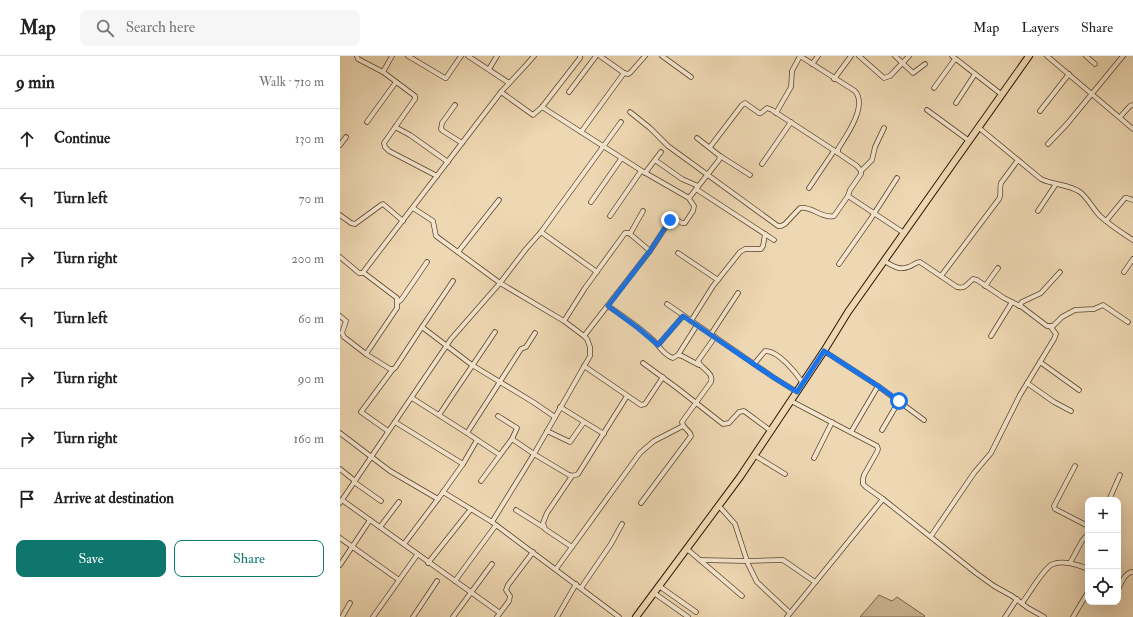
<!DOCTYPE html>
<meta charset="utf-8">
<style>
body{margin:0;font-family:"IM FELL Double Pica",serif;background:#f6f6f6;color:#222}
.controls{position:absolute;right:12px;bottom:12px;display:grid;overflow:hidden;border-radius:8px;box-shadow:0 4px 16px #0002}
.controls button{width:36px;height:36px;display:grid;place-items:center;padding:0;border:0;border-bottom:1px solid #e0e0e0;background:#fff;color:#222;font:20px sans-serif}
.stop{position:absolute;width:12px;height:12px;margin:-9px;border:3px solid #1a73e8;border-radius:50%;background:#fff}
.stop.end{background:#1a73e8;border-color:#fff;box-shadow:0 1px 4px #0008}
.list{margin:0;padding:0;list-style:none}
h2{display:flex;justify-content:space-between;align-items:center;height:52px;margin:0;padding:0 16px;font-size:17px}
h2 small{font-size:13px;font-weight:400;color:#767676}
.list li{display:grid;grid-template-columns:26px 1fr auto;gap:12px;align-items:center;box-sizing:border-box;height:60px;padding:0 16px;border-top:1px solid #e0e0e0}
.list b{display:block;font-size:15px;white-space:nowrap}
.list em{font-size:13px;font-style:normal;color:#767676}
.actions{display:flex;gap:8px;padding:12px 16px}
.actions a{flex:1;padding:9px 0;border:1px solid #0f766e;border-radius:8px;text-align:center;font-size:14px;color:#0f766e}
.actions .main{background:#0f766e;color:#fff}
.icon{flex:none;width:22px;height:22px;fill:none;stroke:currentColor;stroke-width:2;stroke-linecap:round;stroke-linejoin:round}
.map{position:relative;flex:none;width:793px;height:561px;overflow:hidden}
header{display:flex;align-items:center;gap:24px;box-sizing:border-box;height:56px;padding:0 20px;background:#fff;border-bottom:1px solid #e0e0e0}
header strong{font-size:19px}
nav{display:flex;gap:22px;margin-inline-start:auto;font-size:14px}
.search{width:280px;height:36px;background:#f6f6f6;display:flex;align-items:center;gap:10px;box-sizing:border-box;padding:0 14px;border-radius:8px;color:#767676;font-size:15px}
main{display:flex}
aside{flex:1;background:#fff}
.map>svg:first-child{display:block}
.green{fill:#cdb695;stroke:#7c644a}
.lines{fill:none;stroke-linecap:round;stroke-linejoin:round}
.street-casing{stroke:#5b432d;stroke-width:5.5}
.primary-casing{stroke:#2a1100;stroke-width:8}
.street{stroke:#f4e6ce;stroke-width:4}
.primary{stroke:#eed8b3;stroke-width:6}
.route{stroke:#1a73e8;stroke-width:5}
</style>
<header>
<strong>Map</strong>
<div class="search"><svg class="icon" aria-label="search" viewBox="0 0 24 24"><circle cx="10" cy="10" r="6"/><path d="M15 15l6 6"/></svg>Search here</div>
<nav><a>Map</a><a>Layers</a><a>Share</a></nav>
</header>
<main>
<aside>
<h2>9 min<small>Walk · 710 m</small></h2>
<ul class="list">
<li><svg class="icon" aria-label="ahead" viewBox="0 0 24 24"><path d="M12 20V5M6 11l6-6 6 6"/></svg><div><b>Continue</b></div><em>130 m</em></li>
<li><svg class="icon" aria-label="left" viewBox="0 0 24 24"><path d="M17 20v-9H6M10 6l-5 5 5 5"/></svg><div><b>Turn left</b></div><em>70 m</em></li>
<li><svg class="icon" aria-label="right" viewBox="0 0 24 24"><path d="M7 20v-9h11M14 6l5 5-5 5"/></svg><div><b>Turn right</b></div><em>200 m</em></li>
<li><svg class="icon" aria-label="left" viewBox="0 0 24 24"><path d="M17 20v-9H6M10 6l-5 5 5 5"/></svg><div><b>Turn left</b></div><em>60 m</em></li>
<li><svg class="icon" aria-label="right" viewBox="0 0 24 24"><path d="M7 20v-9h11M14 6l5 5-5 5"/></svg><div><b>Turn right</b></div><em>90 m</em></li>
<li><svg class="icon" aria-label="right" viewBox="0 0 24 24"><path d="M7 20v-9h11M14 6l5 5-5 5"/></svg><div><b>Turn right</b></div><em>160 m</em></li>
<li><svg class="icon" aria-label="arrive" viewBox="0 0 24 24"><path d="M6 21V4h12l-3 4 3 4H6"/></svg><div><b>Arrive at destination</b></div></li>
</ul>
<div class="actions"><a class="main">Save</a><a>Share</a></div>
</aside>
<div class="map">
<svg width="793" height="561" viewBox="0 0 793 561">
<rect width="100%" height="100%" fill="#eed8b3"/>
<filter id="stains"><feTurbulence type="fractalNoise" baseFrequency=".005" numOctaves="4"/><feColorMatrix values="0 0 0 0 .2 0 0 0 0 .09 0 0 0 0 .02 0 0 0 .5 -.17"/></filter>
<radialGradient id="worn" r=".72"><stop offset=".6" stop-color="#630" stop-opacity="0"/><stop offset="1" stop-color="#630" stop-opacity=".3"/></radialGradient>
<path class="green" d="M539 539 552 545 557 541 585 560 584 561H520Z"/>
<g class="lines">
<g class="street-casing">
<g id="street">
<path d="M17 0 18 3 43 16 75 40V43L44 87 45 91 49 95 97 120"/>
<path d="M68 0 105 22H106L121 0"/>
<path d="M128 0 169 27"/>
<path d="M260 0 284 17 288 18 290 17 305 0"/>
<path d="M322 0 351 21"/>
<path d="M460 0 515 35C528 50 506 80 498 93V97L517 110 521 115V118L510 134 508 140 564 177"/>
<path d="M519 0 544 22 550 20 569 0"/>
<path d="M555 0 571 15 573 17 585 8"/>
<path d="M612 0 661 38"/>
<path d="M707 0 793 73"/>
<path d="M746 0 755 8"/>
<path d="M472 8 478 0"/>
<path d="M149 13 157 0"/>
<path d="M43 16 52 0"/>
<path d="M494 23 511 0"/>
<path d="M594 32 615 3"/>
<path d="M161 36 193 59 202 51 240 2V0"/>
<path d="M229 36 256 0"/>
<path d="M616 47 635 18"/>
<path d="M115 49 102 67 101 73 103 75 122 87"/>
<path d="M202 51 302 115 349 142"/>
<path d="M587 54 628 84"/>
<path d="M700 55 729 18"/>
<path d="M290 56 310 72 328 90 438 170H441L445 168 460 152C472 150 482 163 494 160L508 140"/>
<path d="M436 57 451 31 452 15 460 0"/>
<path d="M780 61 790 50 793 49"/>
<path d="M27 66 56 26"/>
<path d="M55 71 70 79 108 106"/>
<path d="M638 71 701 123C713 129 729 128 740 136 748 142 753 153 760 160 770 169 782 177 793 184"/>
<path d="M241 76 284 17"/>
<path d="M708 88 727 68 783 0"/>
<path d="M0 89 6 81"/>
<path d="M370 91 402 49 405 47 419 57H421L427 52 432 54 498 97"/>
<path d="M380 100 410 119"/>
<path d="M315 104 342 123 358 130"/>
<path d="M422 108 451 66"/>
<path d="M521 115 532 104 535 91 544 72"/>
<path d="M305 117 321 96"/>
<path d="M469 132 494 95"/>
<path d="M356 133 434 184"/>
<path d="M251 146 281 103"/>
<path d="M73 152 93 165 96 180 160 227 224 265 244 280 247 283 250 291V300L194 398 152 466 279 561"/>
<path d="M698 155 716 128"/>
<path d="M0 159 11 167 15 168 41 149 43 148 63 165"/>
<path d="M270 160 301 115"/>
<path d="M766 165 785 142H787L793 144"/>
<path d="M201 176 257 216"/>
<path d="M290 178 303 155"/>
<path d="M118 196 159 144"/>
<path d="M338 197 378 224"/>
<path d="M0 201 19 217H24"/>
<path d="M544 205C552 209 559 215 568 211 573 210 575 206 580 206L617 231C626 233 627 228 633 223L637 224 664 242 682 251 707 270H713L722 261 735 254 754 253 763 249 788 266"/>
<path d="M499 208 530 164 557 122"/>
<path d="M784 216 793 203"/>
<path d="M601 220 659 143C662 138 659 133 661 127L678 104"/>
<path d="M645 230 658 212"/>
<path d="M58 246 61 244 87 206"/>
<path d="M327 248 433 321 457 336"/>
<path d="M268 250C283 260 298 270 312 283 319 289 323 299 333 302L338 299 342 300 359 309"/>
<path d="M679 250 682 246 701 237 720 216"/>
<path d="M0 260 6 265 2 277 4 281 26 298 50 313H53L55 312 82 271 132 309 193 346 215 361"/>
<path d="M224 265 245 232 285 177H289L310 195"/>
<path d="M351 265 373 230 400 196 405 193H421L423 190 425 178"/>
<path d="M82 271 113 225"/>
<path d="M195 277 186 291 181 293 127 377 160 399 172 383 194 398 229 419C233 420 235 420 238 418L287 340"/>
<path d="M371 278 398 237"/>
<path d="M244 280 310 195 331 163 334 162 342 167H345L353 155 354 150 350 144 349 142 379 104 380 100 357 82"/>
<path d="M651 280 672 246"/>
<path d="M318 289 343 260"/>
<path d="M484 295 538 330 584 364"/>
<path d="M26 298 57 252V242L24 217V215L161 36 187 8 194 0"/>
<path d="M338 299 357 269"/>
<path d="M700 306 739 334"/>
<path d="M303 307 337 332 383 368 389 367 399 356 404 355 431 375"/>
<path d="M414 308 425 295C438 294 456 317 463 327"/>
<path d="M244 310 301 349 305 348 323 321"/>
<path d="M687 327 714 346 731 355"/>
<path d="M72 342 127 377"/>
<path d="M451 345 537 390 538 393 537 396 524 419 523 423V428L526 431 543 443 636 517 654 530 672 540 688 552 704 561"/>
<path d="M220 351 264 378"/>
<path d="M99 359 155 276"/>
<path d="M158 360 177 372 172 383"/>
<path d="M55 366 123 408"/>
<path d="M542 374 559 345"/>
<path d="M48 375 21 356 53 313"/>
<path d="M207 375 230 386 244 366"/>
<path d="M511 376 538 330"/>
<path d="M0 377 50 415 98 443"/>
<path d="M414 399 445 418"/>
<path d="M474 402 492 366"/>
<path d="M735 410 714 450 715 453 717 454 748 470"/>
<path d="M0 413 15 425"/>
<path d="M141 425 160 399"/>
<path d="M14 426 41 445"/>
<path d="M103 436 152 466"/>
<path d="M2 444 160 557"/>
<path d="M769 444 780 419"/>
<path d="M0 447 111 283 160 227 186 193 201 176 281 66"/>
<path d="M301 447 351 380C350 374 343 373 342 366L371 326C374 316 361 313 358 305L375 281"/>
<path d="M379 450 395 468 408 508 417 526 450 557"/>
<path d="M176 454 203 471"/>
<path d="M40 471 59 446"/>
<path d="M591 480 634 417 651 397 680 339 700 306 714 283 716 278 710 270"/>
<path d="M0 482 59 524"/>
<path d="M64 488 98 443 123 408 137 384"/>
<path d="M232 491 205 473 203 467 207 457 232 420"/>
<path d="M347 493 402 540"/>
<path d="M360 504 407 505 443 504 475 526"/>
<path d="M88 507 131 453"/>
<path d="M730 507 742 485 748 478"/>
<path d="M0 509 30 464"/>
<path d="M216 513 300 397 314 385 343 370"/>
<path d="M115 525 156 469"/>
<path d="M319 530 356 556"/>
<path d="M241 532 271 488 282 468"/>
<path d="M778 533C782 526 785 516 793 516"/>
<path d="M314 537 348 561"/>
<path d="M682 547C690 537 701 516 711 509 721 503 739 509 748 513"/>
<path d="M2 561 10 547"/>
<path d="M33 561 77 499"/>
<path d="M73 561 97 525"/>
<path d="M113 561 152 508"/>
<path d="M157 561 169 545 170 540 166 534 168 529 193 496"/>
<path d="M217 561 236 528"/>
<path d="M447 561 543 443"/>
<path d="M665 561 677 543"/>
<path d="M733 561 748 536"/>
</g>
</g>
<g class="primary-casing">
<path id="primary" d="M296 561 400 421 484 295 508 256 689 0"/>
</g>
<use href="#street" class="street"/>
<use href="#primary" class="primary"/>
</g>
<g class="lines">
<path class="route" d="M330 164 310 195 268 250 298 272 318 289 343 260 433 321 457 336 484 295 538 330 559 345"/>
</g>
<rect width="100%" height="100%" filter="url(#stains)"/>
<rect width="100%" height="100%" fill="url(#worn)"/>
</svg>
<div class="controls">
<button>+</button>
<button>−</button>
<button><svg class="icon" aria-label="locate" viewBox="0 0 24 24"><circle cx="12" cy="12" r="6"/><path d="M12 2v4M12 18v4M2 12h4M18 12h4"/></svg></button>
</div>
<div class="stop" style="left:559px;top:345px"></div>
<div class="stop end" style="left:330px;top:164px"></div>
</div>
</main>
